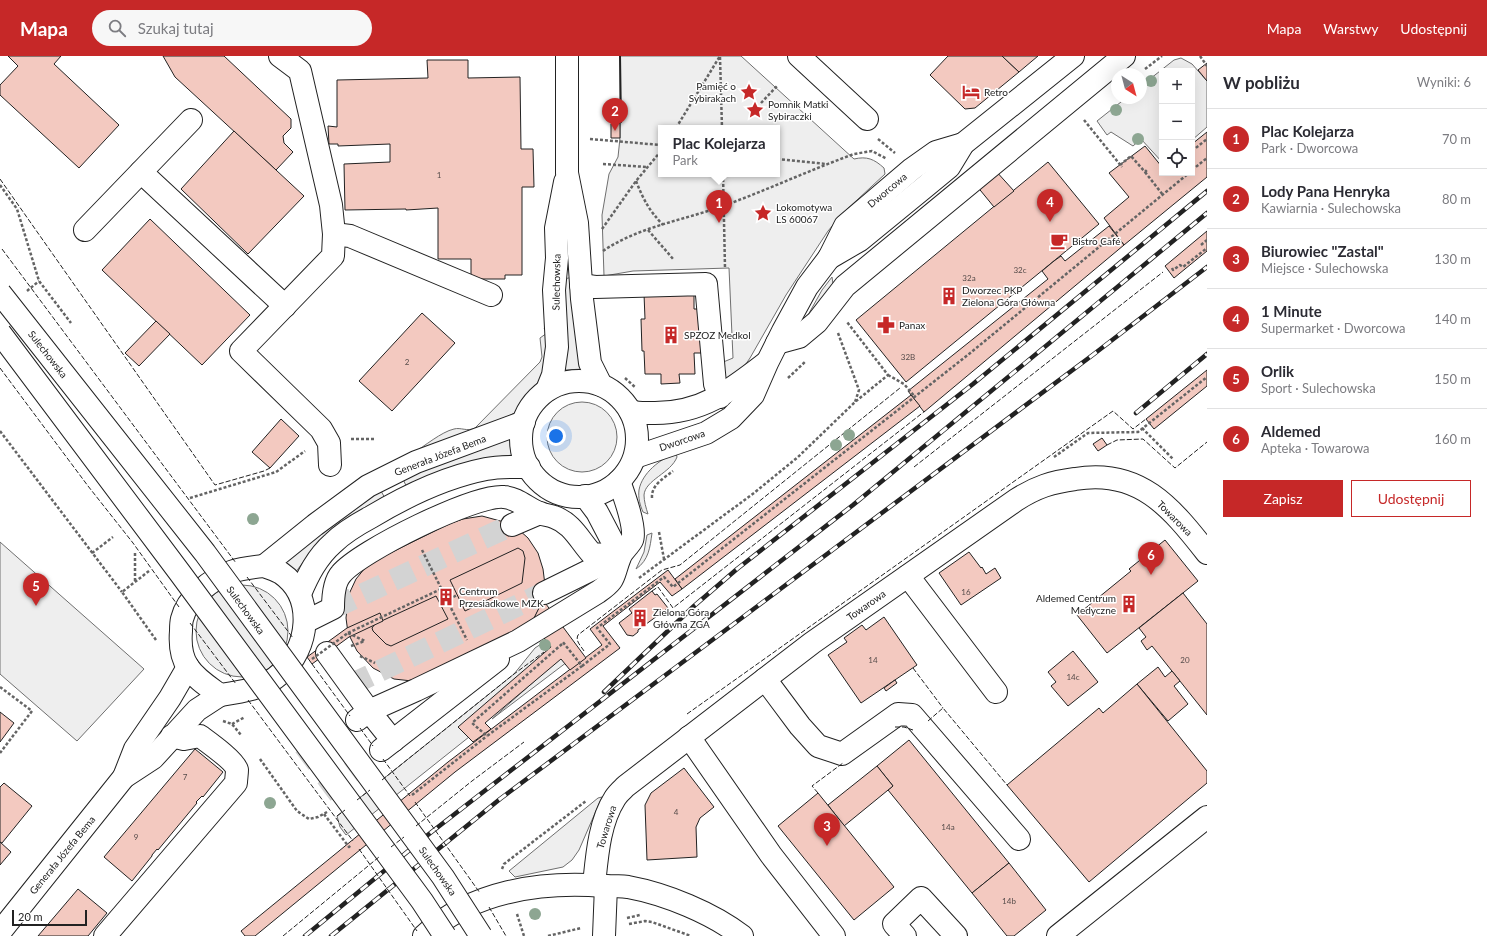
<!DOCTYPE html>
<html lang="pl">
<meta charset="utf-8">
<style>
body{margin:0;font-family:Lato,sans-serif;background:#f7f7f7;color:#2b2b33}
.controls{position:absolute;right:12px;top:12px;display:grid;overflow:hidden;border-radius:0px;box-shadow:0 4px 16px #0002}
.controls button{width:36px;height:36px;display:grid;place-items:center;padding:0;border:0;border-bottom:1px solid #e1e1e2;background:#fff;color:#2b2b33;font:20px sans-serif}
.compass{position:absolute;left:1111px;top:12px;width:36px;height:36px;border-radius:50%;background:#fff;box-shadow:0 4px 16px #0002;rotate:144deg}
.scale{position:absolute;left:12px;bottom:10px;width:75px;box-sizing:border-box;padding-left:4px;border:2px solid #222;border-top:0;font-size:11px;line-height:14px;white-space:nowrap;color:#222;-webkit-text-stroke:3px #fff;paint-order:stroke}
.you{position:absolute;left:556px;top:380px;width:14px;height:14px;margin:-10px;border:3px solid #fff;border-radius:50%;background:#1a73e8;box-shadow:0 0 0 6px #1a73e833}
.badge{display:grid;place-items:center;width:26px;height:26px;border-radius:50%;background:#c62828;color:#fff;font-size:13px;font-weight:700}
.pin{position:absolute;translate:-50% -33px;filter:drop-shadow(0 1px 2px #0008)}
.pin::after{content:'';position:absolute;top:21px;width:14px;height:12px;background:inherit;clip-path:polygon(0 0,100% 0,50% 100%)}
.popup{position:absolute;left:658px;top:69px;width:122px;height:52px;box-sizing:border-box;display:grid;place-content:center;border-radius:0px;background:#fff;filter:drop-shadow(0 1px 3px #0005);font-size:13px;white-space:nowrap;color:#7c7c81}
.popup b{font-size:15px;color:#2b2b33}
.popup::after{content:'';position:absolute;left:50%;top:100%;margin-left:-8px;border:8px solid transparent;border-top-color:#fff}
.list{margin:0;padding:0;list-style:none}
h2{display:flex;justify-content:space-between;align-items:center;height:52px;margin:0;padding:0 16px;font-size:17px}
h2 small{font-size:13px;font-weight:400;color:#7c7c81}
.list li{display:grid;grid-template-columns:26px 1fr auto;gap:12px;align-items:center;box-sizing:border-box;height:60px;padding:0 16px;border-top:1px solid #e1e1e2}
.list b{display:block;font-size:15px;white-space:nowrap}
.list p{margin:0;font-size:13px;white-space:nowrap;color:#7c7c81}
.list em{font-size:13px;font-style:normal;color:#7c7c81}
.actions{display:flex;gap:8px;padding:12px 16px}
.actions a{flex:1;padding:9px 0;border:1px solid #c62828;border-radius:0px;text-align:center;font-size:14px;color:#c62828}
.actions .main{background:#c62828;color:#fff}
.icon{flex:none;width:22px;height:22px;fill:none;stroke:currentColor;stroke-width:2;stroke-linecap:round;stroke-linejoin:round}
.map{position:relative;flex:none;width:1207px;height:880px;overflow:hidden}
header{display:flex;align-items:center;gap:24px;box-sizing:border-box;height:56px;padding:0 20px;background:#c62828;color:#fff}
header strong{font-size:19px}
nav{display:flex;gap:22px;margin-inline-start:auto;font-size:14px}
.search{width:280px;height:36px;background:#f7f7f7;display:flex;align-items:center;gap:10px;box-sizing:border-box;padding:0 14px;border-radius:22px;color:#7c7c81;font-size:15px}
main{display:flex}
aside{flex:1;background:#fff}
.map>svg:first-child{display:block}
.green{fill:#eee;stroke:#6f6f6f;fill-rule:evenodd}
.building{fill:#f3c9c0;stroke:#222}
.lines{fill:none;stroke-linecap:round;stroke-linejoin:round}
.minor-tunnel{stroke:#d3d3d3;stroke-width:22;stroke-dasharray:22 11;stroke-linecap:butt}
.minor-casing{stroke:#222;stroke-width:24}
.path{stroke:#646464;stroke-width:2.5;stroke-dasharray:3 2;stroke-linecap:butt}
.minor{stroke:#fff;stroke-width:22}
.rail-casing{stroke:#222;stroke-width:4.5}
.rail{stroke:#fff;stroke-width:3;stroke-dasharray:9;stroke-linecap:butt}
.minor-bridge-casing{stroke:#222;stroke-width:24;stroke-linecap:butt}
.path-bridge{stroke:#646464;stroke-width:2.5;stroke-dasharray:3 2;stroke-linecap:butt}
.minor-bridge{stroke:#fff;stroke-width:22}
.fence{stroke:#222;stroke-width:1;stroke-dasharray:5 2;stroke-linecap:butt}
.wall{stroke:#222;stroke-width:2}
.tree{fill:#8da692}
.labels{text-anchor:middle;stroke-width:3;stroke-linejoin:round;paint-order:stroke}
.number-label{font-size:8px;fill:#564c4a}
.poi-label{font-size:10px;fill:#222;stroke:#fff;text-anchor:start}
.street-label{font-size:10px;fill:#222;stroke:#fff}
</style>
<header>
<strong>Mapa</strong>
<div class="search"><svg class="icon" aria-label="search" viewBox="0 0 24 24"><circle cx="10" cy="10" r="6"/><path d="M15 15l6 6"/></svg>Szukaj tutaj</div>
<nav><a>Mapa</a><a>Warstwy</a><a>Udostępnij</a></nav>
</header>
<main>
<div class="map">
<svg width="1207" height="880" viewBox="0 0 1207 880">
<rect width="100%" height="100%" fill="#fff"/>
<g class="green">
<path d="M620 0H741L854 103C867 100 874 103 884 112L885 118 843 157 828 175 786 239 750 302 741 315 727 328 721 307 733 302 729 212 633 215 604 220 602 159 609 118 618 101 620 82ZM661 72H777V118H661Z"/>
<path d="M1181 2 1192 8 1207 25V71L1192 84V15H1162V106L1141 83 1133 90 1111 76 1107 79 1097 65 1126 42H1141V30L1174 4Z"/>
<path d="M573 221 584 313 564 314V223Z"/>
<path d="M832 221 833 228 803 268 822 234Z"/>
<path d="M549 268 543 322 516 356 509 360 413 397C425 390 441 376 454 373 461 371 467 376 475 372L540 306 542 301 540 282 547 277 544 272Z"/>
<circle cx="582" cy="381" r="35"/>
<path d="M512 381 515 399C477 401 442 418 407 432L403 423 460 398Z"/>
<path d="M676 397 677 401C671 417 645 424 644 439 644 445 646 452 648 458L643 456C640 449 638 442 639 434 642 417 660 403 676 397Z"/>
<path d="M381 435 386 444 310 497 295 517 284 507 341 460Z"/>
<path d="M652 477C650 491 649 504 636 513L644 496 647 479Z"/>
<path d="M0 486 144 613 77 685 0 618Z"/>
<circle cx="242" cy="575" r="46"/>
<path d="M547 584 552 590 469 681 346 779 340 771 337 760 514 618 535 592Z"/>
<path d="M567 596 571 603 492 663Z"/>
<path d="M602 741 579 794 572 804 563 811 515 821 509 815 598 742Z"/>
</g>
<g class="building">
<path d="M8 0H61L54 8 119 69 79 112 0 39V29L18 10Z"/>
<path d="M163 0H224L291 63V72L283 80 284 87 293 96 276 114 175 21Z"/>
<path d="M948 0H1002L1019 16 975 52 965 53 930 19Z"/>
<path d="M1002 0H1038L1019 16Z"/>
<path d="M427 4H468V22L520 21 521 93H533L534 131H522V219H505V223H471V203H438V152L406 154V153L345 154 344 108 390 106V88L338 90V88H329L328 70 337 71V24L428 22Z"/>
<path d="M1207 7V25L1198 14Z"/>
<path d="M620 67V82H611V68Z"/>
<path d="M234 75 304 140 248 198 181 133Z"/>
<path d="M1207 76V121L1124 189 1104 162 1129 141 1109 117 1145 90 1162 111V117H1192V88Z"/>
<path d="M1048 106 1099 168 906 326 856 264Z"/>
<path d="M995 114 1014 135 994 151 976 129Z"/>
<path d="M150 163 250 259 202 309 102 214Z"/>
<path d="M1109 170 1124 189 924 356 908 335 1048 223 1042 215 1054 205 1061 200 1065 205Z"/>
<path d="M1207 175V195L1174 222 1165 210Z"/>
<path d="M694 235V253H700L701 297H694L695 318H679L680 327 661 328V318H645L644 295H642L641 263H645L644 238Z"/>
<path d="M422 257 455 287 392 355 359 325Z"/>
<path d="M156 265 170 278 139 310 125 297Z"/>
<path d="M1207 314V330L1154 373 1146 363Z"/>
<path d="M911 339 920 350 682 533 675 523Z"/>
<path d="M281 363 299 380 270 412 252 396Z"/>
<path d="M1102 382 1107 389 1098 395 1093 388Z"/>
<path d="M482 460 504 466 518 473 528 482 538 497 543 513 545 529 543 544 534 563 469 603 412 625 394 623 373 612 357 595 348 577 346 562 348 544 349 538 356 523 365 512 382 501 451 467 463 463Z"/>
<path d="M1165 484 1198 525 1107 597 1077 559 1131 515 1129 513Z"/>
<path d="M518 492 523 495 525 502 522 527 465 555 450 524Z"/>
<path d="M969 496 981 512 982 511 986 518 995 512 1001 522 961 549 939 517Z"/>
<path d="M668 514 682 533 672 540 660 526 603 570 620 592 455 716 255 880H245L241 875 448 706 602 589 590 573Z"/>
<path d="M652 535 655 539 657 538 668 552 638 574V576L633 580 627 579 619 567 632 557 629 553Z"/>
<path d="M1183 537 1207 568V659L1152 590 1147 594 1141 585 1146 581 1139 572Z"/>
<path d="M436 540 448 563 391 590 386 588 373 575 372 572 375 568Z"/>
<path d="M543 544 586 602 570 614 561 603 485 667 491 673 473 686 458 671 551 591 532 566Z"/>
<path d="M380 557 383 565 349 581 312 608 307 601 347 572Z"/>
<path d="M884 561 917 609 861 647 828 599 847 586 844 582 862 569 866 574Z"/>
<path d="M1073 595 1098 626 1068 650 1051 630 1056 626 1048 616Z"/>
<path d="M1158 611 1165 621 1172 615 1180 625 1174 630 1188 648 1168 665 1137 628Z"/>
<path d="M895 624 897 627 886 635 884 632Z"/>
<path d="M1137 628 1207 715V727L1089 826 1007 729 1099 652 1103 657Z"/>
<path d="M0 656 14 667 0 686Z"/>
<path d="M909 684 1009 807 972 837 888 734 893 730 877 710Z"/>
<path d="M195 693 223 716 203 741 202 740 196 746 197 747 158 794 157 793 152 799V800L132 825 104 801Z"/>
<path d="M877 710 893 730 844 770 828 749Z"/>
<path d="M684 712 714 751 700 762 696 771 697 801 647 804 645 749 651 737Z"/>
<path d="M4 727 32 750 2 787 0 786V731Z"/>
<path d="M818 737 894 831 854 864 778 770Z"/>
<path d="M0 786 11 796 0 809Z"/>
<path d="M1009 807 1046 854 1014 880H1007L972 837Z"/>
<path d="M78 833 107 857 88 880H38Z"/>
</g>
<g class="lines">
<g class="minor-tunnel">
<path d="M333 552 512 469"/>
<path d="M350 629 544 537"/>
<path d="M302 705 357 664"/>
<path d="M324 736 381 694"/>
</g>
<g class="minor-casing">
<g id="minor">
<path d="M280 0 300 15 331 149 334 178 333 200 241 295 321 373 329 387 330 409"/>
<path d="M567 0V117L577 167 582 243 590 307 601 329"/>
<path d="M799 0 867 63"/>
<path d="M141 116 285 250"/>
<path d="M85 174 191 64"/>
<path d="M334 178 350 180 491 239"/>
<path d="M829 202 860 184 926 130 949 111 963 88 1073 0"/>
<path d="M581 229 595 231 706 228 715 328 720 341"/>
<path d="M777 287 799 281 817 266 845 230 1124 0"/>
<circle cx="579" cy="383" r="58"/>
<path d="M547 334 553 319 557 291 554 234 557 202 556 172 565 126"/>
<path d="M630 355C638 358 647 357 655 357 702 357 730 335 766 307"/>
<path d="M635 401 706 377 731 362 753 339 767 307 783 275 807 231 829 202 845 170 912 113 936 96 963 88"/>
<path d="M585 440 597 456 620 500"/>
<path d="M512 469 540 457"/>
<path d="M264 510C270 512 276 514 281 517 316 541 309 593 280 618 264 633 241 636 220 639 209 631 196 623 188 611 181 601 180 587 181 575 181 572 181 567 182 563 187 542 211 523 231 516 242 512 253 511 264 510Z"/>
<path d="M264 510 315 469 368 430 416 406 524 366"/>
<path d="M908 520 996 636"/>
<path d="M544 537 619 500"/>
<path d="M300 538C308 519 317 501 333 487 344 476 358 468 371 461 406 440 445 421 486 413 500 410 515 411 529 411"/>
<path d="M305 566 333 552C333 541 334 526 341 518 360 495 475 438 504 441 517 442 527 452 539 457 544 459 549 459 554 461 572 467 580 485 592 498L620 500"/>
<path d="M327 597 369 655 416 634 518 585 598 536C617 523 612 521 620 501 622 495 629 490 632 484 637 474 623 436 619 425"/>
<path d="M765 623 800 670 818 690 842 698 898 658 912 659 1019 783"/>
<path d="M357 664 369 655 393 685"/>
<path d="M689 681 771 799 834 880"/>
<path d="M381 694 498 603"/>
<path d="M124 721 153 702 197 654 220 639"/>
<path d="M594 829C597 800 599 767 615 742 618 737 622 734 626 730L812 587 1016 444C1036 431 1052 426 1075 423 1139 412 1171 451 1207 497"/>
<path d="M0 876 124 721 135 693 170 642 188 611"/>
<path d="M105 880 236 727C236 723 237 718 237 714 235 705 208 686 200 680L184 683 172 680"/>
<path d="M424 880C471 835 541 825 604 830 612 830 620 830 628 831 666 838 712 857 742 880"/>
<path d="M604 880 606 830"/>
<path d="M905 880 894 868 921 842 956 880"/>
<path d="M1058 880 1207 761"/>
</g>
</g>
<g class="path">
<path d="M1200 0 1207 10"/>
<path d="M720 1 722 72"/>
<path d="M1145 13 1162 0"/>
<path d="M761 47 778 29"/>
<path d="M1084 64 1122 111"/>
<path d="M676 72 720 0"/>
<path d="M590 83 661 89"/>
<path d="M878 83 895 97"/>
<path d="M1192 95 1207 83"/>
<path d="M777 103 826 108"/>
<path d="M603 108 647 111"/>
<path d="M1120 109 1131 100 1145 116 1148 113"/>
<path d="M1192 114 1207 102"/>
<path d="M1145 116 1163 139"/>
<path d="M723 118 725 212"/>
<path d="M636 125C644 145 649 154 663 169"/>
<path d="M0 129 17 153 39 225 71 267"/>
<path d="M602 173 636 125 661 95"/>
<path d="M648 174 674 204"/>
<path d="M1201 189 1207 184"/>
<path d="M603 195C638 171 684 164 723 150 767 134 810 114 854 98L872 95 887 103"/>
<path d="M1172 212 1173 214 1180 209 1183 211 1207 192"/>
<path d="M27 235 39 225"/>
<path d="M838 277 859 334 855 346"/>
<path d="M888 319 904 328 915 341"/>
<path d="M625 322 636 332"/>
<path d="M788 322 806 305"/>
<path d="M1142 372 1173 403"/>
<path d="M0 375 122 536"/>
<path d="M351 383H375"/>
<path d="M1054 401 1088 377 1138 376 1207 321"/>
<path d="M190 442 276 416 305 395"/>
<path d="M652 442C651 429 664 422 673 415"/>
<path d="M659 476 664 503"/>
<path d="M422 494 467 584"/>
<path d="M92 497 113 481"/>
<path d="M135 497V526"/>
<path d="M149 515 122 536 156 584"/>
<path d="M639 522 754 437 798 401 855 346 888 319 847 266"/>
<path d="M440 548 457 539"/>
<path d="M348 577 441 533"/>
<path d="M348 577 365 585"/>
<path d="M562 588 472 667 487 680 582 610 562 585"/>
<path d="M351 590 365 585"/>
<path d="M360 600 375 607"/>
<path d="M582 610 610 588 597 572 664 521 673 531 969 298 1189 117"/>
<path d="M0 631 32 655 0 697"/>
<path d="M223 665 232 668 241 679"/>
<path d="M232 668 245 661"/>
<path d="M260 703 297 755 309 763 318 761 327 756"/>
<path d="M412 739 487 680"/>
<path d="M324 758 349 791 351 789"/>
<path d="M502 813 504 808 586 745"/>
<path d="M517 858 524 880"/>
<path d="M627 862 640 859"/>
<path d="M629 868 645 865 652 866 691 880"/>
<path d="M548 880 581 872"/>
</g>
<use href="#minor" class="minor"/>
<g class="rail-casing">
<g id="rail">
<path d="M1136 357 1207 298"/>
<path d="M604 636 694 550 737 513 973 328 1207 135"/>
<path d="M305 880 429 778 853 449 1207 157"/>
<path d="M331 880 500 743 1094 298 1207 211"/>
</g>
</g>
<use href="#rail" class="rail"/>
<g class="minor-bridge-casing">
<g id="minor-bridge">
<path d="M0 237 205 497 443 821 481 880"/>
<path d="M0 277 180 517 422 845 445 880"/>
</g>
</g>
<path class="path-bridge" d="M312 603 348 577"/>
<use href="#minor-bridge" class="minor-bridge"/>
<g class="fence">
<path d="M0 123 215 429 264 415 270 412"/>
<path d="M2 193 236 507"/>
<path d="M0 312 88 430 133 487 179 551"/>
<path d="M1107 389 1117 384 1143 383 1175 412 1207 386"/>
<path d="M914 411 1163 216"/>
<path d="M247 521 293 582"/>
<path d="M652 535 658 531 673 552 925 355"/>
<path d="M190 567 236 628"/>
<path d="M584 595C581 590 575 585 578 579L662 514 680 509 900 332"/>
<path d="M312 608 350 660"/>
<path d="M913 612 943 652"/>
<path d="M248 644 353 785"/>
<path d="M687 658 1113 355 1133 373 1146 363"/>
<path d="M928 665 943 652 1007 729"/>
<path d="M895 671H904L913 674"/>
<path d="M360 672 373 690"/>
<path d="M383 703 410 740"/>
<path d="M382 724 514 618 544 596"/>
<path d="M818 737 812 730 843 707"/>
<path d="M357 744 370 734"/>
<path d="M415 746 480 837"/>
<path d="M337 760 345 754"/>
<path d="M416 770 472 725 524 686"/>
<path d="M391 791 404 781"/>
<path d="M359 793 417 875"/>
<path d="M489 851 506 880"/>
<path d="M283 880 379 801"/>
</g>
<path class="wall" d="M620 0 621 66"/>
</g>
<g class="tree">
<circle cx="1151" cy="25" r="6"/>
<circle cx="1116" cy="54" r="6"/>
<circle cx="1138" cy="83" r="6"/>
<circle cx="849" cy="379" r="6"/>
<circle cx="836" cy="389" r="6"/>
<circle cx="253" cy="463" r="6"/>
<circle cx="545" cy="589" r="6"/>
<circle cx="270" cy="747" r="6"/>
<circle cx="535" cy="858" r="6"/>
</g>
<defs>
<g id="sight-bare" transform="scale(1.38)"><path d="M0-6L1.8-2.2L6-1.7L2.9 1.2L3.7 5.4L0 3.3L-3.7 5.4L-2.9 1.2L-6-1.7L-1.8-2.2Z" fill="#c62828" stroke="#fff" stroke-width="2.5" paint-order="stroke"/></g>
<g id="hotel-bare" transform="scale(1.38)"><path d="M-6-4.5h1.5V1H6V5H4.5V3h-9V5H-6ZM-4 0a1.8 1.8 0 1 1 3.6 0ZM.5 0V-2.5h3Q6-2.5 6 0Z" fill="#c62828" stroke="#fff" stroke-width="2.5" paint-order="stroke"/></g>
<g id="cafe-bare" transform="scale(1.38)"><path d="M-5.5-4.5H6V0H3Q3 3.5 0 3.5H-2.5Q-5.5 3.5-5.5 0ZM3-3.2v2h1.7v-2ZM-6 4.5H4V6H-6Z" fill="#c62828" stroke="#fff" stroke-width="2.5" paint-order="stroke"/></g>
<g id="building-bare" transform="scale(1.38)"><path d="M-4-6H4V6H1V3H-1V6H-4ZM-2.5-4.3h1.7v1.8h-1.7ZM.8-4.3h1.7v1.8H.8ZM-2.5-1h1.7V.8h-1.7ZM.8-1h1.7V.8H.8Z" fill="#c62828" stroke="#fff" stroke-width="2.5" paint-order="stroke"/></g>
<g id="pharmacy-bare" transform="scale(1.38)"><path d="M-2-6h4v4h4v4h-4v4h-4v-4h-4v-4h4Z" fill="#c62828" stroke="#fff" stroke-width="2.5" paint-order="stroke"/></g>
</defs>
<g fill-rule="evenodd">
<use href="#sight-bare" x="749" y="36"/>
<use href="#hotel-bare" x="971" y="36"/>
<use href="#sight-bare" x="755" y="54"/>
<use href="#sight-bare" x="763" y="157"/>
<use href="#cafe-bare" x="1059" y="185"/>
<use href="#building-bare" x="949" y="240"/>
<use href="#pharmacy-bare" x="886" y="269"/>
<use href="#building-bare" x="671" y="279"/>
<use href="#building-bare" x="446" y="541"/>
<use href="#building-bare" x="1129" y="548"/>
<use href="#building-bare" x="640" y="562"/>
</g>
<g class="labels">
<g class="number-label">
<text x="439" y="122">1</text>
<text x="1020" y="217">32c</text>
<text x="969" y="225">32a</text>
<text x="908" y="304">32B</text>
<text x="407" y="309">2</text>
<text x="966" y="539">16</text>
<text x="873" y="607">14</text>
<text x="1185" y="607">20</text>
<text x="1073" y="624">14c</text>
<text x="185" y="724">7</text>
<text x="676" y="759">4</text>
<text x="948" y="774">14a</text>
<text x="136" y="784">9</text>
<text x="1009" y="848">14b</text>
</g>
<g class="poi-label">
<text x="736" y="34" text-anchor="end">Pamięć o<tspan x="736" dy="12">Sybirakach</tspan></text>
<text x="984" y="40">Retro</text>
<text x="768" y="52">Pomnik Matki<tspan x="768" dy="12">Sybiraczki</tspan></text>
<text x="776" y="155">Lokomotywa<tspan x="776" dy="12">LS 60067</tspan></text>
<text x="1072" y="189">Bistro Café</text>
<text x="962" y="238">Dworzec PKP<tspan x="962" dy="12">Zielona Góra Główna</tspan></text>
<text x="899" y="273">Panax</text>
<text x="684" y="283">SPZOZ Medkol</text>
<text x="459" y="539">Centrum<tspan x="459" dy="12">Przesiadkowe MZK</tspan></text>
<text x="1116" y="546" text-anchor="end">Aldemed Centrum<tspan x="1116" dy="12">Medyczne</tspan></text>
<text x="653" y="560">Zielona Góra<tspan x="653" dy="12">Główna ZGA</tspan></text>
</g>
<g class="street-label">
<text transform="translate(887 134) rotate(-40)" y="4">Dworcowa</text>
<text transform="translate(556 226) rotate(-89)" y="4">Sulechowska</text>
<text transform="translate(48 298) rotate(52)" y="4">Sulechowska</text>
<text transform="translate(682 384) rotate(-19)" y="4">Dworcowa</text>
<text transform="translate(440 399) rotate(-21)" y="4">Generała Józefa Bema</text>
<text transform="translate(1175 462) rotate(45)" y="4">Towarowa</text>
<text transform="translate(866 549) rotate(-35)" y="4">Towarowa</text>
<text transform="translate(246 554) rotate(54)" y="4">Sulechowska</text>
<text transform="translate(606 771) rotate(-73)" y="4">Towarowa</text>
<text transform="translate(62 799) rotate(-51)" y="4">Generała Józefa Bema</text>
<text transform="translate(438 815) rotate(55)" y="4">Sulechowska</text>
</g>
</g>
</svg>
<div class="controls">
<button>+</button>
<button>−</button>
<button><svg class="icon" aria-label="locate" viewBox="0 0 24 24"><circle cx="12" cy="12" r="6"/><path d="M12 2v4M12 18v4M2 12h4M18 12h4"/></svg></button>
</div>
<svg class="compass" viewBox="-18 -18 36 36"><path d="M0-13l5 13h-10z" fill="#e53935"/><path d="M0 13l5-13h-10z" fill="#7c7c81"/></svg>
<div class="scale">20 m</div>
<div class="you"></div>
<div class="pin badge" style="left:719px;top:167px">1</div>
<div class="popup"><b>Plac Kolejarza</b>Park</div>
<div class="pin badge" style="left:615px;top:75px">2</div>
<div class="pin badge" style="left:827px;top:790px">3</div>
<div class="pin badge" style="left:1050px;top:166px">4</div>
<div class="pin badge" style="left:36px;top:550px">5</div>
<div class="pin badge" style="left:1151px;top:519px">6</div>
</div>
<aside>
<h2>W pobliżu<small>Wyniki: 6</small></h2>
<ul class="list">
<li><span class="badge">1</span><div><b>Plac Kolejarza</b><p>Park · Dworcowa</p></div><em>70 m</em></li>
<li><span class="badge">2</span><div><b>Lody Pana Henryka</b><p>Kawiarnia · Sulechowska</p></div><em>80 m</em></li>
<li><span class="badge">3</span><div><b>Biurowiec &quot;Zastal&quot;</b><p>Miejsce · Sulechowska</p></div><em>130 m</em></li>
<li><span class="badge">4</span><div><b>1 Minute</b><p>Supermarket · Dworcowa</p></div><em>140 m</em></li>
<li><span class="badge">5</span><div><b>Orlik</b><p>Sport · Sulechowska</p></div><em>150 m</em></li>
<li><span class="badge">6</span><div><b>Aldemed</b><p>Apteka · Towarowa</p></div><em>160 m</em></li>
</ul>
<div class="actions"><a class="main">Zapisz</a><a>Udostępnij</a></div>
</aside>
</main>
